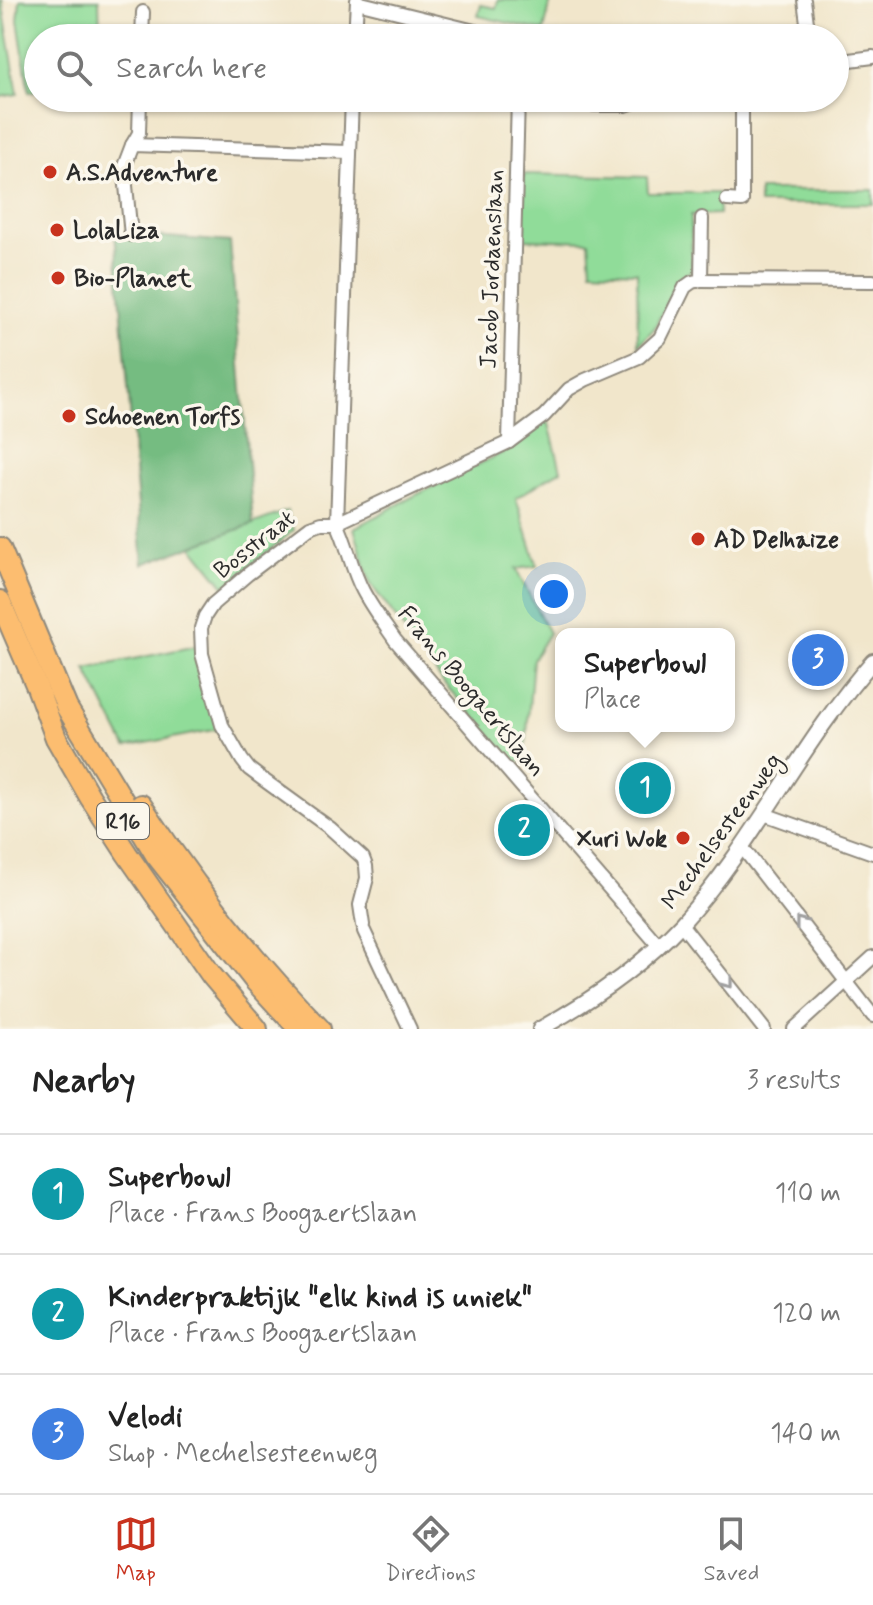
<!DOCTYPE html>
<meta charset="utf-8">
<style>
body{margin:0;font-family:Mynerve,sans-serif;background:#f2f2f2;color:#222}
.you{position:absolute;left:554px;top:594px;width:28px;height:28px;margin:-20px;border:6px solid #fff;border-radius:50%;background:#1a73e8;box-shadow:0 0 0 12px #1a73e833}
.badge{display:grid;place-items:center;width:52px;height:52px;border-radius:50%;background:#c8321e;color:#fff;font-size:26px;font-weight:700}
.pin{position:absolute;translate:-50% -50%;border:4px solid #fff;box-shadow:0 2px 8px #0006}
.popup{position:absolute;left:555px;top:628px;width:180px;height:104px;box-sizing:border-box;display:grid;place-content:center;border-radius:16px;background:#fff;filter:drop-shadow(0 2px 6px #0005);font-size:26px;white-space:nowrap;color:#767676}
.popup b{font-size:30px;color:#222}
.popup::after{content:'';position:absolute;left:50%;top:100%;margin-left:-16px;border:16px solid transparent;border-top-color:#fff}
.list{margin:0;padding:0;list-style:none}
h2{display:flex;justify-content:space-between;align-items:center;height:104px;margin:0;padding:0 32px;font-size:34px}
h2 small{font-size:26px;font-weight:400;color:#767676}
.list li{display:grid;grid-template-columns:52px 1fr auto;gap:24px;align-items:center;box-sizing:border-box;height:120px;padding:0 32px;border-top:2px solid #e0e0e0}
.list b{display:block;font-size:30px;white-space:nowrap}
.list p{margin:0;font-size:26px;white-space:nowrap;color:#767676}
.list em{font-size:26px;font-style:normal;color:#767676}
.icon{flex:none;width:44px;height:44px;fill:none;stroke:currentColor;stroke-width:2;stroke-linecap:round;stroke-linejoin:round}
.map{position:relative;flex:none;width:873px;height:1029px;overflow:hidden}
.search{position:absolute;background:#fff;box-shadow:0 2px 6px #0004;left:24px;right:24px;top:24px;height:88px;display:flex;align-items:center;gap:20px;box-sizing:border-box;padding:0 28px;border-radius:44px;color:#767676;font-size:30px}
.sheet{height:464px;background:#fff}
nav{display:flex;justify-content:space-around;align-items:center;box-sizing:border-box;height:112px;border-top:2px solid #e0e0e0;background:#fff;font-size:22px;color:#767676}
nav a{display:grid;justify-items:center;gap:4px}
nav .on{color:#c8321e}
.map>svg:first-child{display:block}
.green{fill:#90dc99;stroke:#5e8462;stroke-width:2}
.forest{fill:#74bc81;stroke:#507456;stroke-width:2}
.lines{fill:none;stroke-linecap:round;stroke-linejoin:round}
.minor-casing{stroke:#8e887b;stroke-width:16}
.tertiary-casing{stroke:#8e887b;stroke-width:18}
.trunk-casing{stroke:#8e887b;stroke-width:24}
.minor{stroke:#fff;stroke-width:12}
.tertiary{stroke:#fff;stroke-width:14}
.trunk{stroke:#fcbd6f;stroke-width:20}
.oneway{stroke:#a0a0a0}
.poi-dot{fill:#c8321e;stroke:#fbf7ec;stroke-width:3}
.labels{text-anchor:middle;stroke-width:7;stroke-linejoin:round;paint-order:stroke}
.shield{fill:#fbf7ec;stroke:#696865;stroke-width:2}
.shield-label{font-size:22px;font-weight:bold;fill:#2b2b2b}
.poi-label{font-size:24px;font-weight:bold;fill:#2b2b2b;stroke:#fbf7ec;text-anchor:start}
.street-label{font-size:24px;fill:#2b2b2b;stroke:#fbf7ec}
</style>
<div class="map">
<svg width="873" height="1029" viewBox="0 0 873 1029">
<rect width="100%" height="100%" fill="#fbf7ec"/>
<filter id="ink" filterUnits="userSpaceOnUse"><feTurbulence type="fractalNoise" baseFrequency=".0125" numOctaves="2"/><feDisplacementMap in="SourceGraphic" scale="16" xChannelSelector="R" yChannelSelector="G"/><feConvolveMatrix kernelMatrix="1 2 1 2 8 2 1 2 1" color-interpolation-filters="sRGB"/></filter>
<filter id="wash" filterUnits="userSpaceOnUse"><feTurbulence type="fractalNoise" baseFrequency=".006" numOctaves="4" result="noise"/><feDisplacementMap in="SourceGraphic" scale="32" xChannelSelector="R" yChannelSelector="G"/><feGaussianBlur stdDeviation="1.8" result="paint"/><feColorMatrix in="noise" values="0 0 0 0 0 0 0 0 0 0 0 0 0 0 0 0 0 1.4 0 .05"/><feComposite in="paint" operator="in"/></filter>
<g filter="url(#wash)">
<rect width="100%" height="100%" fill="#f1e6cb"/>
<g class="green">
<path d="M0 0H2L18 94 0 97Z"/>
<path d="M20 0H99L100 38H38V90L29 92 18 20Z"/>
<path d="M498 0H551L544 31 478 16 481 5 496 8Z"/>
<path d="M524 174 647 177 648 193H718L719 214 691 215 692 270 679 278 654 329 638 345 637 272 591 270 589 241 522 239Z"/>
<rect x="759" y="190" width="114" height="14"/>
<path d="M548 420 561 470 516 498 537 566 516 569 549 633 533 659 525 757 516 764 442 681 370 583 354 528 412 497 508 450Z"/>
<path d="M287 511 294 530 225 587 192 546Z"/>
<path d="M196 646 219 729 126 747 86 669Z"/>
</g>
<path class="forest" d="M115 233 230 242 253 524 143 564Z"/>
</g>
<g filter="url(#ink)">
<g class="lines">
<g class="minor-casing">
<g id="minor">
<path d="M804 0 809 38"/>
<path d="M357 2 503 38"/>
<path d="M142 38 143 12"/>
<path d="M355 38 357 0"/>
<path d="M835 62 873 57"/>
<path d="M352 98 337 523C348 545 351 569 363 591 372 608 384 624 395 640L659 946"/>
<path d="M594 105H626L635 102 637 98"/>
<path d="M132 145 139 133 140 98"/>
<path d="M727 200 742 201V98"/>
<path d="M131 235 124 166 132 145 350 152"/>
<path d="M701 280 873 281"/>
<path d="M509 442 518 98"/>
<path d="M764 814 873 853"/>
<path d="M742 847 873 1016"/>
<path d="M681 924 764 1029"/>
<path d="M363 925 360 905 367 878 366 866 363 858 330 828 261 778 249 769 242 760 222 725 202 654 201 628 205 616 213 604 248 574 310 527 321 523H337L509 442 544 416 569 389 585 380 639 357 660 338 685 287 692 282 701 280 702 218"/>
<path d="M364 931 410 1029"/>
<path d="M794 1029 873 957"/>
</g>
</g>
<g class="tertiary-casing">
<path id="tertiary" d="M540 1029C592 1000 641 967 682 923 755 843 801 742 873 661"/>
</g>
<g class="trunk-casing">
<g id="trunk">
<path d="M0 548 67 708 156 855 255 981 299 1029"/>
<path d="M0 601 37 687 56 738 90 797 127 854 212 976 257 1029"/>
<path d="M141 805C193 885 253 960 320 1029"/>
</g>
</g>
<use href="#minor" class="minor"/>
<use href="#tertiary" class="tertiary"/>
<use href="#trunk" class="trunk"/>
</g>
<defs><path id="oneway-chevron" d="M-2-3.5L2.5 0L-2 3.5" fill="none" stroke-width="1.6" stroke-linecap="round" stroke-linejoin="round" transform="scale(2)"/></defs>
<g class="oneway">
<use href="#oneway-chevron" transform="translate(800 922) rotate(-128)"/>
<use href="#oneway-chevron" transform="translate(728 983) rotate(52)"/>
</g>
</g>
<g class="poi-dot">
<circle cx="50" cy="172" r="8"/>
<circle cx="57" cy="230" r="8"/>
<circle cx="58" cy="278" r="8"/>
<circle cx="69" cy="416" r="8"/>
<circle cx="698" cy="539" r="8"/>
<circle cx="683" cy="838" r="8"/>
</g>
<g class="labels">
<rect class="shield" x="97" y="803" width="52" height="36" rx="6"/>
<g class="shield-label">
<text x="123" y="829">R16</text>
</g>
<g class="poi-label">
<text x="66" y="180">A.S.Adventure</text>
<text x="73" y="238">LolaLiza</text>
<text x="74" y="286">Bio-Planet</text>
<text x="85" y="424">Schoenen Torfs</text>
<text x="714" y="547">AD Delhaize</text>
<text x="667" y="846" text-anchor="end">Xuri Wok</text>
</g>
<g class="street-label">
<text transform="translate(491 269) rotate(-88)" y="8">Jacob Jordaenslaan</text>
<text transform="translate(254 544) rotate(-38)" y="8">Bosstraat</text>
<text transform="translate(472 691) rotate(50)" y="8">Frans Boogaertslaan</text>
<text transform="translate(721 831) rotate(-54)" y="8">Mechelsesteenweg</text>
</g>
</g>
</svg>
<div class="you"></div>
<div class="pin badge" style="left:645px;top:788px;background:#0f9aa8">1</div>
<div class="popup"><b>Superbowl</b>Place</div>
<div class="pin badge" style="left:524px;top:830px;background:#0f9aa8">2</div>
<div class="pin badge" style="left:818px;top:660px;background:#3f7fe0">3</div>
<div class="search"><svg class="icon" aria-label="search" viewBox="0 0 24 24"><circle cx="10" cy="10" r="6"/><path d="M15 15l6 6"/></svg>Search here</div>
</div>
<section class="sheet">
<h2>Nearby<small>3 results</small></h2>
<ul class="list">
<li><span class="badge" style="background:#0f9aa8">1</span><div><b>Superbowl</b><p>Place · Frans Boogaertslaan</p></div><em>110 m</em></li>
<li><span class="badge" style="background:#0f9aa8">2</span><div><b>Kinderpraktijk &quot;elk kind is uniek&quot;</b><p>Place · Frans Boogaertslaan</p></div><em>120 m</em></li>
<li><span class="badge" style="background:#3f7fe0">3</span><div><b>Velodi</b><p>Shop · Mechelsesteenweg</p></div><em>140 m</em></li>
</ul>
</section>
<nav>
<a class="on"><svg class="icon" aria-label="map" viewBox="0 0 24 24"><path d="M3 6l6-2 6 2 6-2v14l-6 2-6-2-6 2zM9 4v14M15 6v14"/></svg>Map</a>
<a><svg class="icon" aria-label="directions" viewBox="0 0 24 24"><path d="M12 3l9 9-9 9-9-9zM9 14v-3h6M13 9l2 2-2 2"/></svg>Directions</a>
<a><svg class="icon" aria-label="saved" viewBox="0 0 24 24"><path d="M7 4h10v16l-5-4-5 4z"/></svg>Saved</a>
</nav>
